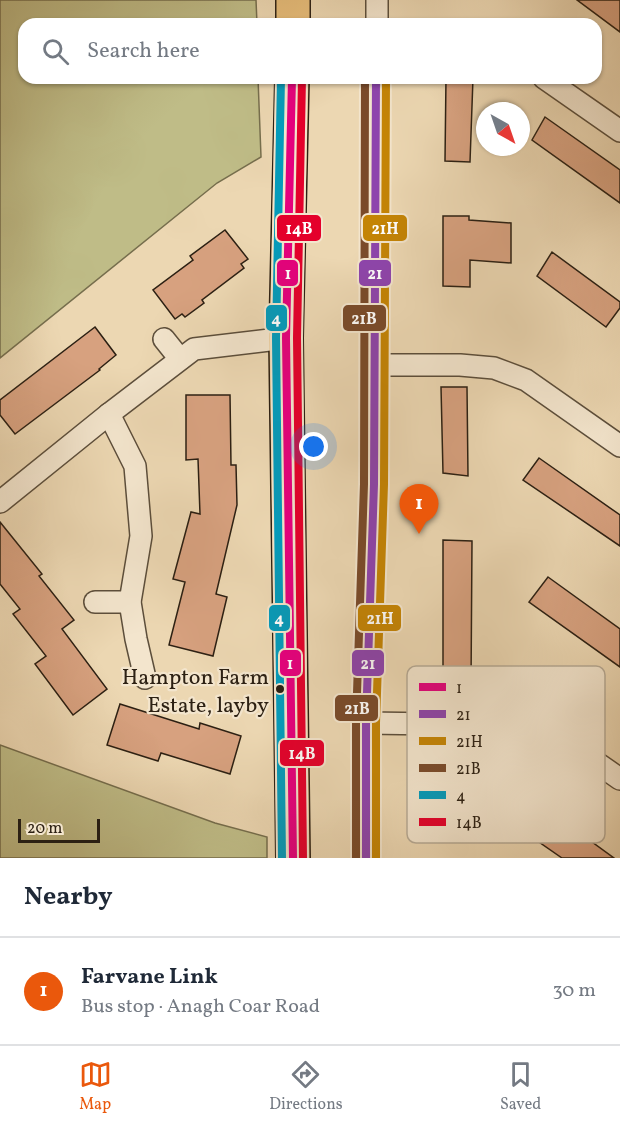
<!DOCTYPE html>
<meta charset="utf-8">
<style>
body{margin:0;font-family:Vollkorn,serif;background:#f2f2f3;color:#1f2937}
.compass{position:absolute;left:476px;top:102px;width:54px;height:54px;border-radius:50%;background:#fff;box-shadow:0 2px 4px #0004;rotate:140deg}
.scale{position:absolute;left:18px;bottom:15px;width:82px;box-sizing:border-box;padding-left:6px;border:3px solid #2c2013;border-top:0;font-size:16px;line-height:21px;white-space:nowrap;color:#2c2013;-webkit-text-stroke:4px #f3e5cd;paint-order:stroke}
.you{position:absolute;left:314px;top:447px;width:21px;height:21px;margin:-15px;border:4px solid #fff;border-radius:50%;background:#1a73e8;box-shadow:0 0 0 9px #1a73e833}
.badge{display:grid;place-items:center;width:39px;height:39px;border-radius:50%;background:#ea580c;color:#fff;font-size:20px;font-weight:700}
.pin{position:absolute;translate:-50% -50px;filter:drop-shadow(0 2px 3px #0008)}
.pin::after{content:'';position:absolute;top:32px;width:21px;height:18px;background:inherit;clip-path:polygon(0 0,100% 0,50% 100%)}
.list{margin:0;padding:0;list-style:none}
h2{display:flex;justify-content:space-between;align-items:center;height:78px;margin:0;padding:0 24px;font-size:26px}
h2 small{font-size:20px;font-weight:400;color:#747a83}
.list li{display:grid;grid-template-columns:39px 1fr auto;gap:18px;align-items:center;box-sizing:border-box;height:108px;padding:0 24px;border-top:2px solid #e0e1e3}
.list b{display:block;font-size:22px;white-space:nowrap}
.list p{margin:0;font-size:20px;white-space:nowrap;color:#747a83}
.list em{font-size:20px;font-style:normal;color:#747a83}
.icon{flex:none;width:33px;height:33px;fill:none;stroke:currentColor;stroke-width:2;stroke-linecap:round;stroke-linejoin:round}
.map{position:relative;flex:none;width:620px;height:858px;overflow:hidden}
.search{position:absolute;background:#fff;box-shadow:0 2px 4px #0004;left:18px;right:18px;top:18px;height:66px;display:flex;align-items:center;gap:15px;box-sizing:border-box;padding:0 21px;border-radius:18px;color:#747a83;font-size:22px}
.sheet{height:186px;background:#fff}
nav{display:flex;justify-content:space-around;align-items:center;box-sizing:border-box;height:84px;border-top:2px solid #e0e1e3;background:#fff;font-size:16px;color:#747a83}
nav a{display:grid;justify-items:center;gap:3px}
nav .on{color:#ea580c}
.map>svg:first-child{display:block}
.green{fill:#bfbc87;stroke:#766e4d;stroke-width:1.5}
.building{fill:#d7a17f;stroke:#2c2013;stroke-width:1.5}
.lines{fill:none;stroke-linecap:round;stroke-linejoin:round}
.minor-casing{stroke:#5c4e3b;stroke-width:24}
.trunk-casing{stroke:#2c2013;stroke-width:36}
.minor{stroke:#f3e5cd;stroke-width:21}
.trunk{stroke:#e6bc79;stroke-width:33}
.bus-1-casing{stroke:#f3e5cd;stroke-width:12}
.bus-2-casing{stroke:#f3e5cd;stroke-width:12}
.bus-3-casing{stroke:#f3e5cd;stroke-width:12}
.bus-4-casing{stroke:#f3e5cd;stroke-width:12}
.bus-5-casing{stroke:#f3e5cd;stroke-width:12}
.bus-6-casing{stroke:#f3e5cd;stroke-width:12}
.bus-1{stroke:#e5007d;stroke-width:8}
.bus-2{stroke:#8e44ad;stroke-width:8}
.bus-3{stroke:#c48405;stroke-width:8}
.bus-4{stroke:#7a4b2a;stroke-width:8}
.bus-5{stroke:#049bbb;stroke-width:8}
.bus-6{stroke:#e4002b;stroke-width:8}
.bus-dot{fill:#2c2013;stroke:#f3e5cd;stroke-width:2}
.labels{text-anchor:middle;stroke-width:4.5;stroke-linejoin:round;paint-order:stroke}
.bus-label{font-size:22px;fill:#2c2013;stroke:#f3e5cd;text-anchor:end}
.key{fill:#f3e5cd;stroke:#b7aa95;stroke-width:1.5}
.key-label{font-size:16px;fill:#2c2013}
.line-badge{stroke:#f3e5cd;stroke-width:2}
.badge-label{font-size:16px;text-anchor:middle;font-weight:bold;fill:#fff}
</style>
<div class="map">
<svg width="620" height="858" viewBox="0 0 620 858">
<rect width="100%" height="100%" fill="#ecd7b2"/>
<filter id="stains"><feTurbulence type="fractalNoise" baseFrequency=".00333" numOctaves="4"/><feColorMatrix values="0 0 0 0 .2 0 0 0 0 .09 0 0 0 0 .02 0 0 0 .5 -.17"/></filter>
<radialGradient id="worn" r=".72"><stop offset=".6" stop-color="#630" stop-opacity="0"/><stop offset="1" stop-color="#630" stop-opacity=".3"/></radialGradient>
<g class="green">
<path d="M0 0H256L257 24H24V78H258L261 157 217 183 0 358Z"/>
<path d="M0 745 215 823 267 837V858H0Z"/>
</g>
<g class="building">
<path d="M577 0H620V32Z"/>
<path d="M446 78H473L470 162 445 161Z"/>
<path d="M545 117 620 170V203L532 140Z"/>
<path d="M443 216H469V220L511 223V263L470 260V287L443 286Z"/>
<path d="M225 230 248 259 241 264 244 268 202 300 204 303 185 317 182 314 175 319 153 290 193 260 190 256Z"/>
<path d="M552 252 620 302V308L606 327 537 276Z"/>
<path d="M95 327 116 355 99 369 100 370 15 434 0 415V400Z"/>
<path d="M441 387H467L468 476 443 473Z"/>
<path d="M186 395H230L231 465H236L237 505 216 594 227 597 213 656 169 645 185 582 173 579 191 512 200 514 198 459 186 460Z"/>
<path d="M539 458 620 515V546L523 480Z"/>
<path d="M0 522 42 574 39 576 74 620 62 629 107 689 73 715 35 664 46 656 13 614 20 609 0 584Z"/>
<path d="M443 540 472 541 471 686 443 684Z"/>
<path d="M548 577 620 629V667L529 602Z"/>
<path d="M120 704 199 729 200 723 241 736 230 774 161 753 158 761 107 745Z"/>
<path d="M544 807 614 858H562L526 833Z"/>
</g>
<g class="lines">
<g class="minor-casing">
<g id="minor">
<path d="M377 24V0"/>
<path d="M544 78 620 131"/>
<path d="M164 339 180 359"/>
<path d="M375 365H460L494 368 526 380 620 446"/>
<path d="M109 414 135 466 141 536 130 602 136 639 145 678"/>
<path d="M0 502 109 414 194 349 286 338"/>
<path d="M95 602H130"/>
<path d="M366 723 518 725 539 728 558 736 620 779"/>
<path d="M366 858V723L374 484 376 78"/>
</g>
</g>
<g class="trunk-casing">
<g id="trunk">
<path d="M293 0V24"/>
<path d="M292 78 286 338 293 858"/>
</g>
</g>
<use href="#minor" class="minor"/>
<use href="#trunk" class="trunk"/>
<g class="bus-1-casing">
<path id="bus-1" d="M292 78 286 338 293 858"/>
</g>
<g class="bus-2-casing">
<path id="bus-2" d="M366 858V723L374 484 376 78"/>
</g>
<g class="bus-3-casing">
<path id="bus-3" d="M376 858V723L384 484 386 78"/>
</g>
<g class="bus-4-casing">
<path id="bus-4" d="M356 858V723L364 484 365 78"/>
</g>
<g class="bus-5-casing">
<path id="bus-5" d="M281 78 276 338 282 858"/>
</g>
<g class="bus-6-casing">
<path id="bus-6" d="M302 78 297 338 303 858"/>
</g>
<use href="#bus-1" class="bus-1"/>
<use href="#bus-2" class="bus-2"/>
<use href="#bus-3" class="bus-3"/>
<use href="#bus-4" class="bus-4"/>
<use href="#bus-5" class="bus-5"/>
<use href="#bus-6" class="bus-6"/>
</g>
<circle class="bus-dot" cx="280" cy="689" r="5"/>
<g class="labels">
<g class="bus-label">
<text x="269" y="684">Hampton Farm<tspan x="269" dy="28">Estate, layby</tspan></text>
</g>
</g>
<rect x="407" y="666" width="198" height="177" rx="9" class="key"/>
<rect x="419" y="683" width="27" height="8" fill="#e5007d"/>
<rect x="419" y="710" width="27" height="8" fill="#8e44ad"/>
<rect x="419" y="737" width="27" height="8" fill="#c48405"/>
<rect x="419" y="764" width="27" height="8" fill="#7a4b2a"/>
<rect x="419" y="791" width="27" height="8" fill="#049bbb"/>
<rect x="419" y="818" width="27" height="8" fill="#e4002b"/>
<g class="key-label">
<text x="456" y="693">1</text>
<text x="456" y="720">21</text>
<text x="456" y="747">21H</text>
<text x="456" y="774">21B</text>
<text x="456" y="801">4</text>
<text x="456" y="828">14B</text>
</g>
<g class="line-badge">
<rect x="276" y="214" width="46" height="28" rx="6" fill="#e4002b"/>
<rect x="362" y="214" width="46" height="28" rx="6" fill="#c48405"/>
<rect x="276" y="259" width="23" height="28" rx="6" fill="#e5007d"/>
<rect x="358" y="259" width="34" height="28" rx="6" fill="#8e44ad"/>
<rect x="265" y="304" width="23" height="28" rx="6" fill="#049bbb"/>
<rect x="342" y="304" width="45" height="28" rx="6" fill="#7a4b2a"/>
<rect x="268" y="604" width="23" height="28" rx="6" fill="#049bbb"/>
<rect x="357" y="604" width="45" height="28" rx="6" fill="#c48405"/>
<rect x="279" y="649" width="23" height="28" rx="6" fill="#e5007d"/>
<rect x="351" y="649" width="34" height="28" rx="6" fill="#8e44ad"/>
<rect x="334" y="694" width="45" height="28" rx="6" fill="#7a4b2a"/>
<rect x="279" y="739" width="46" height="28" rx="6" fill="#e4002b"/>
</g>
<g class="badge-label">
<text x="299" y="234">14B</text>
<text x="385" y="234">21H</text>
<text x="288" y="279">1</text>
<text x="375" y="279">21</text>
<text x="276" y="324">4</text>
<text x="364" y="324">21B</text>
<text x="279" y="624">4</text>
<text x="380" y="624">21H</text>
<text x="290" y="669">1</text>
<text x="368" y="669">21</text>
<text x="357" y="714">21B</text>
<text x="302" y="759">14B</text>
</g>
<rect width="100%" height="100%" filter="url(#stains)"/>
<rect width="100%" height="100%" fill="url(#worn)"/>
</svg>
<svg class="compass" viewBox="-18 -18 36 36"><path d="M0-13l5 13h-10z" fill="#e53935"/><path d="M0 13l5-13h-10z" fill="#747a83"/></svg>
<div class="scale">20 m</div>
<div class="you"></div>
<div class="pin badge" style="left:419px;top:534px">1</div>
<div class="search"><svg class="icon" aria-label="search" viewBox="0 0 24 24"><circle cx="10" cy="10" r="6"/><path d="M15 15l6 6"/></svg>Search here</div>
</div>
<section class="sheet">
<h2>Nearby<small></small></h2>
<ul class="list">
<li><span class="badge">1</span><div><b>Farvane Link</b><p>Bus stop · Anagh Coar Road</p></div><em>30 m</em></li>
</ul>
</section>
<nav>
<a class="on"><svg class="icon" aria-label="map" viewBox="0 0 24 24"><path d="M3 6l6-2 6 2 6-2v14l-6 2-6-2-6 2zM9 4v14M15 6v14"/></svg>Map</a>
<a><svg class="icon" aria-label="directions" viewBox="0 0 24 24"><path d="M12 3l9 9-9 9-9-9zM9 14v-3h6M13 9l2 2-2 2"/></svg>Directions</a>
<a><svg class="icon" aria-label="saved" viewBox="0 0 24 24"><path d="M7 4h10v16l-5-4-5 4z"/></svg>Saved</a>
</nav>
